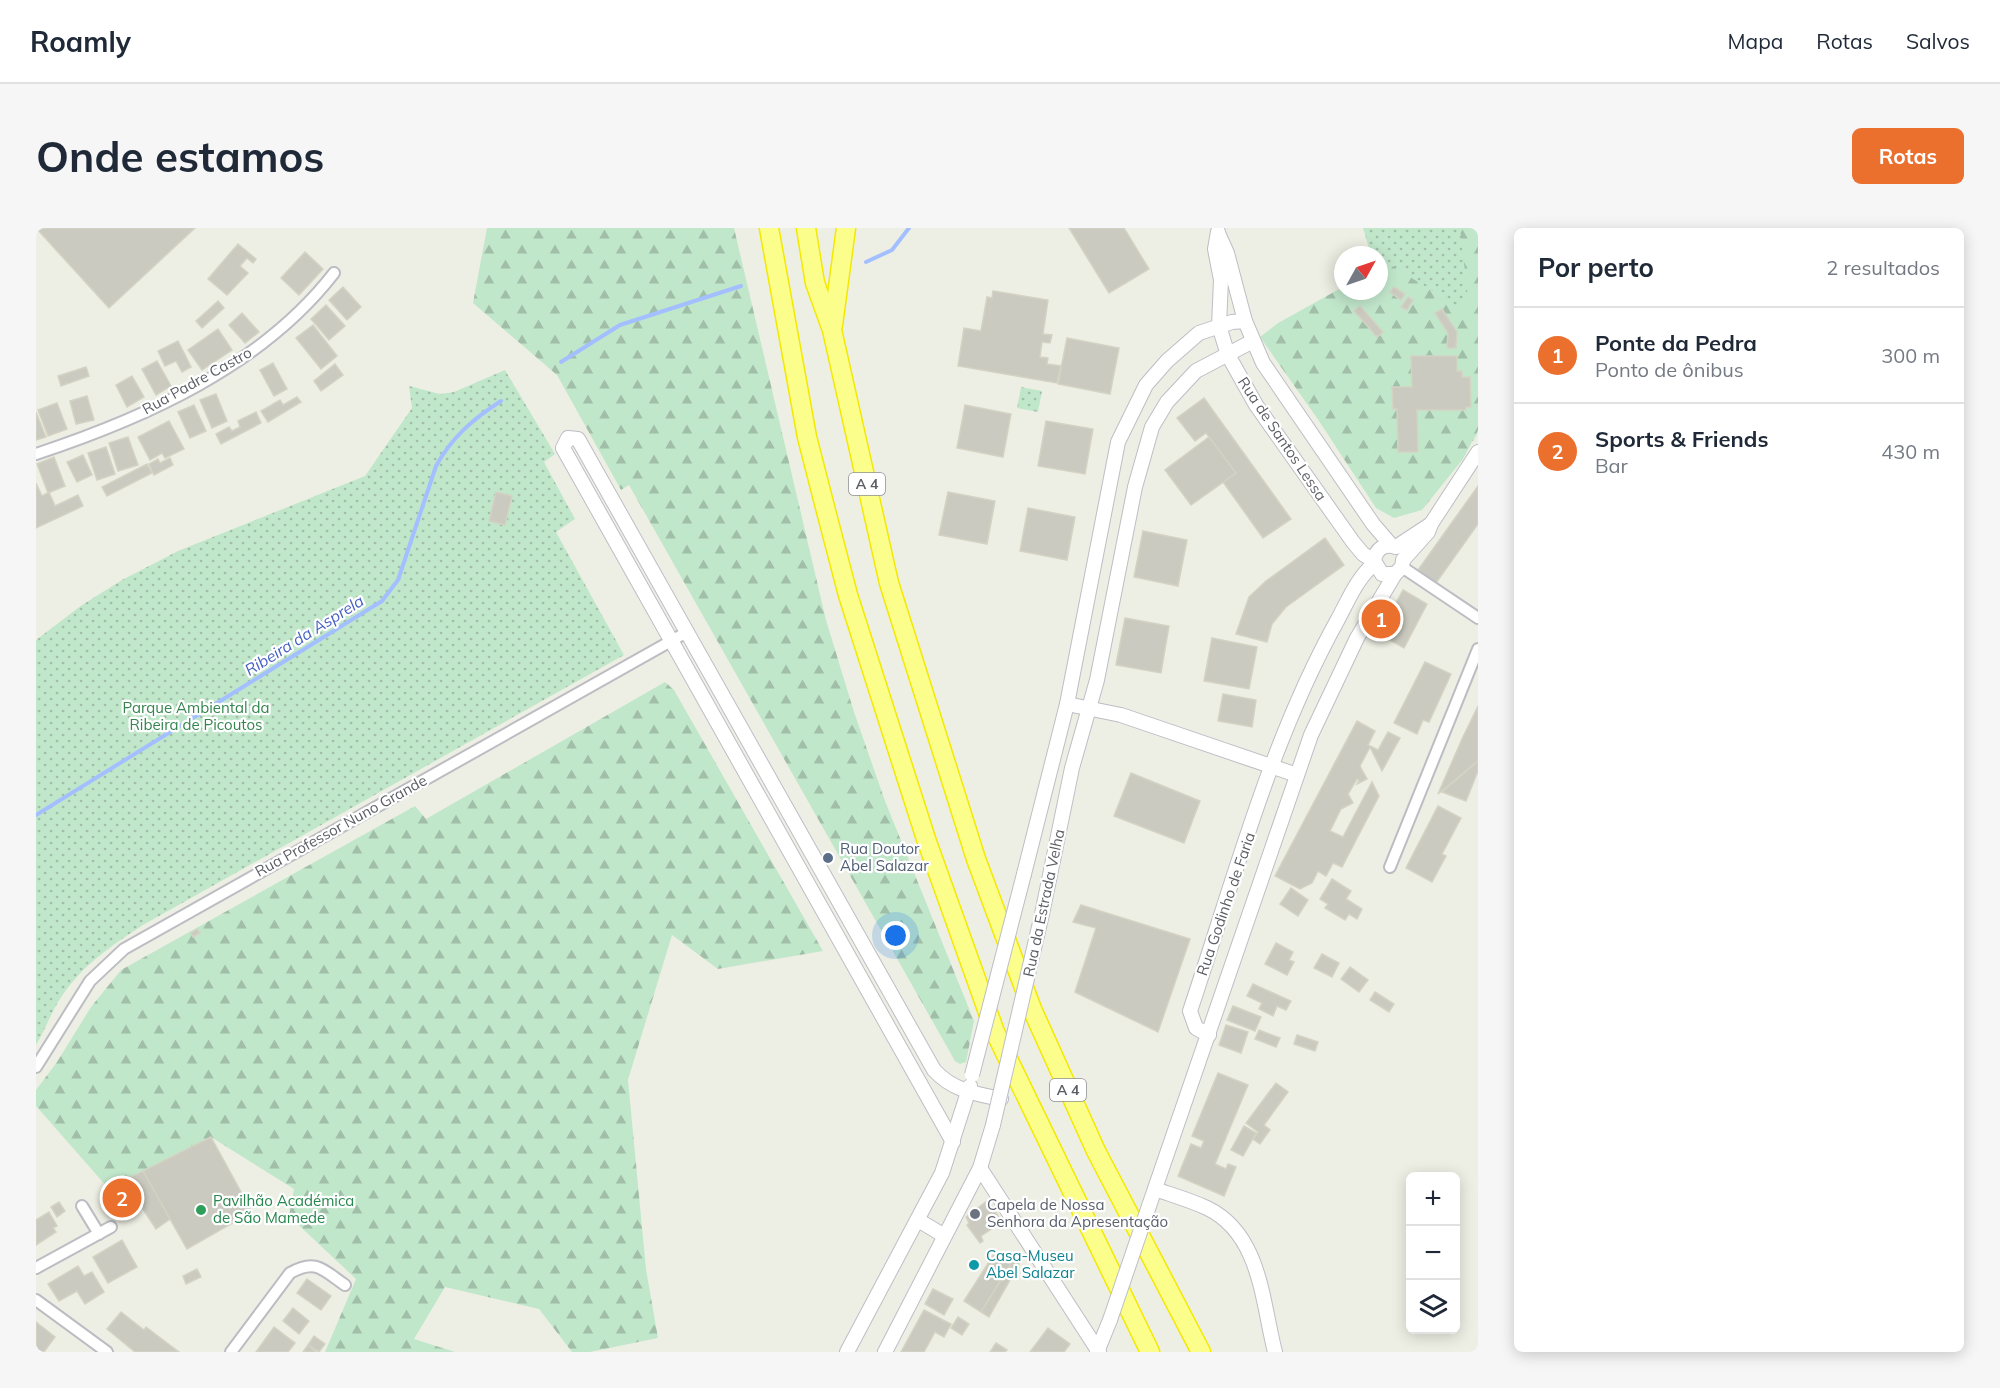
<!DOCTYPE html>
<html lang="pt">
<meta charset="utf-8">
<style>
body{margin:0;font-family:Mulish,sans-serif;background:#f6f6f7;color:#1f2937}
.controls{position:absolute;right:18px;bottom:18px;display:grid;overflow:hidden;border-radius:9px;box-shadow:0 3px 15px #0003}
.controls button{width:54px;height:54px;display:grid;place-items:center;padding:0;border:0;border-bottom:2px solid #e0e1e3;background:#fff;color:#1f2937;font:30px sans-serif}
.compass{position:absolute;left:1298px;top:18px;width:54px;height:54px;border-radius:50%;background:#fff;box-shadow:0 3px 15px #0003;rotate:50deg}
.you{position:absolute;left:860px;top:708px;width:21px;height:21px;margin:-15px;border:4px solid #fff;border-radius:50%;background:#1a73e8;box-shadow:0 0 0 9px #1a73e833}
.badge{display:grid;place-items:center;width:39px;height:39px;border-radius:50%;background:#eb702e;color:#fff;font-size:20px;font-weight:700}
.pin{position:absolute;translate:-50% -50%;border:3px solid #fff;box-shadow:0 2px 6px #0006}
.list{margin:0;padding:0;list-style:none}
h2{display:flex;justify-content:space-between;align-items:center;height:78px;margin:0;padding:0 24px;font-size:26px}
h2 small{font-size:20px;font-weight:400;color:#747a83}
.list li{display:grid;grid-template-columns:39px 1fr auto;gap:18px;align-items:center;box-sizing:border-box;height:96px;padding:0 24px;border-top:2px solid #e0e1e3}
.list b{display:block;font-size:22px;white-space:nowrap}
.list p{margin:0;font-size:20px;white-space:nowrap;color:#747a83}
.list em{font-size:20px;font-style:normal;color:#747a83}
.icon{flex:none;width:33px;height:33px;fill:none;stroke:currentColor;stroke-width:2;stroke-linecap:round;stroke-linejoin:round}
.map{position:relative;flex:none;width:1442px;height:1124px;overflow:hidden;border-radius:9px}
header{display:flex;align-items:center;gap:36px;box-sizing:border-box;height:84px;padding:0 30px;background:#fff;border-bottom:2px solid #e0e1e3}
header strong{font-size:28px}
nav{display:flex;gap:33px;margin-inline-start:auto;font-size:21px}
.intro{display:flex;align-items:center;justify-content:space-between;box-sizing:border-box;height:144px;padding:0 36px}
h1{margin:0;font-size:42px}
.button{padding:15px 27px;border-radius:9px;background:#eb702e;color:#fff;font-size:21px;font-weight:700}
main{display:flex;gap:36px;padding:0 36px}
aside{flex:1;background:#fff;border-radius:9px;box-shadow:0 3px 15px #0003}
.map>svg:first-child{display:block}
.green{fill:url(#green-dots)}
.forest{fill:url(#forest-firs)}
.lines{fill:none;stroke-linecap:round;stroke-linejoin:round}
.stream{stroke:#a4bfff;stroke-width:4}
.building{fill:#cacac0;stroke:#d4d3c3;stroke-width:1.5}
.street-casing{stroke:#bcbcc3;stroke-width:14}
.secondary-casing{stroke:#bdbec5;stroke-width:16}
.highway-casing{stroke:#f3e900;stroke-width:21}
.street{stroke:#fff;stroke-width:10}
.secondary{stroke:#fff;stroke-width:14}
.highway{stroke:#fcfe8c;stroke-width:18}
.secondary-bridge-casing{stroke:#bdbec5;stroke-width:16;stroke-linecap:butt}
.secondary-bridge{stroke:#fff;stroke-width:14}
.service-dot{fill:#5c6f8a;stroke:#fff;stroke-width:2}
.leisure-dot{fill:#2e9e5b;stroke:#fff;stroke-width:2}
.worship-dot{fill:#6b7280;stroke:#fff;stroke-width:2}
.culture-dot{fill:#0f9aa8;stroke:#fff;stroke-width:2}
.labels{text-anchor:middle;stroke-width:4.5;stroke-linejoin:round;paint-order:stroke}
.shield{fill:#fff;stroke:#8d8e93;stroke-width:1.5}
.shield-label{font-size:14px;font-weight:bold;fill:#5c5e65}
.street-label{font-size:15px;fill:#5c5e65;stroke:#fff}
.park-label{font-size:15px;fill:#34854e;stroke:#fff}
.service-label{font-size:15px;fill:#4e5e75;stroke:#fff;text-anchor:start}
.leisure-label{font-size:15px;fill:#27864d;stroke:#fff;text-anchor:start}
.worship-label{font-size:15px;fill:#5b616d;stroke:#fff;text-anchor:start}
.culture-label{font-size:15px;fill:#0d838f;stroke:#fff;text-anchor:start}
.water-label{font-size:16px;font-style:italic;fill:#4560c5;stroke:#fff}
</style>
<header>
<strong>Roamly</strong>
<nav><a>Mapa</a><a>Rotas</a><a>Salvos</a></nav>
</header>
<div class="intro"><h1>Onde estamos</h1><a class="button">Rotas</a></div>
<main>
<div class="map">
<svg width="1442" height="1124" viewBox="0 0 1442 1124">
<defs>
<pattern id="green-dots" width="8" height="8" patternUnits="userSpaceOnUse" patternTransform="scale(1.5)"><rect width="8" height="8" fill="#c1e7cb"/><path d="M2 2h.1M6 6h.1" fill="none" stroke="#a0bea8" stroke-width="1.8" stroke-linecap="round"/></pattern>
<pattern id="forest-firs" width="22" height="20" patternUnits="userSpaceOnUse" patternTransform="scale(1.5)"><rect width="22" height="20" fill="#c1e7cb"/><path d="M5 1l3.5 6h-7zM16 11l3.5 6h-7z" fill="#a0bea8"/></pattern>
</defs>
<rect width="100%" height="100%" fill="#eeefe4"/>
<g class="green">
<path d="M1327 0H1441L1442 204 1437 213 1423 216 1343 41V27H1335Z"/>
<path d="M469 142 519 226 508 234 539 291 520 304 588 427 107 697C75 718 45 738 24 771 15 785 9 802 0 817V412L46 377 86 352 142 323 329 248 376 180 373 158 404 166 418 164Z"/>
<path d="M985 159 1006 163 1002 184 981 180Z"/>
</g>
<g class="forest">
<path d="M451 0H698L790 392 818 484 849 573 938 793 930 834 924 836 919 833 593 257 585 262 521 147 437 75Z"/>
<path d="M1424 0H1442V202L1427 231 1386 282 1358 290 1340 280 1283 193 1224 109 1242 95 1307 59V63H1343V30L1421 78 1432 70Z"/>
<path d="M629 454 638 462 787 723 682 741 636 707 592 852 610 1041 622 1110 554 1124H536L503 1081 409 1059 378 1111 419 1124H289L320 1051 253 988 258 961 175 909 72 960 0 878V862L21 834 55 779 85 742 379 578 390 591Z"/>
</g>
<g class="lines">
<g class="stream">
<path d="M830 34 856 22 873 0"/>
<path d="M525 134 584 97 705 58"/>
<path d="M0 587 346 373 362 352 400 238C416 209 437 191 465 173"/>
</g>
</g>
<g class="building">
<path d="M0 0H159L73 80Z"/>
<path d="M1033 0H1088L1113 41 1073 65Z"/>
<path d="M202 16 220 31 217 35 211 30 204 38 212 45 191 67 172 51Z"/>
<path d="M269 24 287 41 263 67 245 50Z"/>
<path d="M307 59 325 79 311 92 293 72Z"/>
<path d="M1358 59 1369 66 1365 72 1354 64Z"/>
<path d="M957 63 1012 72 1007 106 1016 107 1014 115 1006 114 1004 129 1012 130 1011 136 1025 138 1021 155 922 138 928 100 945 103 951 69 956 70Z"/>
<path d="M1372 69 1377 72 1371 82 1365 79Z"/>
<path d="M182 73 188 80 166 100 160 93Z"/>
<path d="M290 77 309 98 293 112 275 91Z"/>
<path d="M1324 78 1347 104 1341 109 1318 83Z"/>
<path d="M1406 81 1421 104 1420 120H1411L1412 105 1399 85Z"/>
<path d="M206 85 223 104 209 115 193 97Z"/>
<path d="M277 97 301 128 285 141 260 110Z"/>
<path d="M182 101 196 122 166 142 152 122Z"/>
<path d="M1031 110 1083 120 1074 166 1022 156Z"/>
<path d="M142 113 155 139 146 144 140 133 129 138 122 123Z"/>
<path d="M1375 128H1421V143H1426V149H1434L1435 179H1430V182H1381L1382 224H1362L1361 181H1357L1356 159H1376Z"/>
<path d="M121 133 135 158 120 167 106 141Z"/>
<path d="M237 135 251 161 238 168 224 142Z"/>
<path d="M299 136 307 147 285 163 278 153Z"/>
<path d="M50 139 53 148 25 158 22 148Z"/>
<path d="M96 148 108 169 91 179 80 157Z"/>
<path d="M180 166 191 193 176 200 164 172Z"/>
<path d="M51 168 58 192 40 196 34 173Z"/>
<path d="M261 169 265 174 232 194 225 183 244 172 247 177Z"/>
<path d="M1168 170 1255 291 1227 310 1187 254 1200 245 1170 205 1159 213 1141 190Z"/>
<path d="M21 175 31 201 12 208 2 182Z"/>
<path d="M158 177 170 203 154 210 142 184Z"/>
<path d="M929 177 975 186 967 229 921 220Z"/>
<path d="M0 184 10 209 0 212Z"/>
<path d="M220 184 225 195 185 216 180 206 193 199 196 203 204 199 202 193Z"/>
<path d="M133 193 148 221 129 230 126 225 114 232 102 209Z"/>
<path d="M1010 193 1057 201 1049 246 1002 238Z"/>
<path d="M92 209 102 237 82 243 73 215Z"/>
<path d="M1173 209 1200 245 1155 277 1129 242Z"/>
<path d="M70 219 79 246 61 252 52 225Z"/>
<path d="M47 227 56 247 41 254 31 234Z"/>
<path d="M18 229 29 258 12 265 1 236Z"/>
<path d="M134 230 137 237 118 247 113 236 122 231 124 235Z"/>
<path d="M111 236 116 245 71 268 66 259Z"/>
<path d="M0 255 6 268 13 264 19 278 42 267 47 278 0 300Z"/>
<path d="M1442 258V296L1400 355 1382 342Z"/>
<path d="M460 264 476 268 469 297 453 293Z"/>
<path d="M912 264 959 273 951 316 903 307Z"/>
<path d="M992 280 1039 289 1031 332 984 323Z"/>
<path d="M1107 303 1151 312 1142 358 1098 349Z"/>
<path d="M1289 310 1308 337 1250 379 1236 396 1231 414 1200 406 1213 369 1230 353Z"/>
<path d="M1367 362 1391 376 1368 420 1343 406Z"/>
<path d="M1089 390 1133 398 1125 445 1080 437Z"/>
<path d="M1176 410 1221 419 1213 461 1168 453Z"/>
<path d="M1389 434 1415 446 1393 494 1387 492 1381 506 1358 495Z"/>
<path d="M1187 466 1220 472 1216 499 1182 493Z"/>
<path d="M1442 478V533L1402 566 1426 511Z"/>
<path d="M1321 493 1339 503 1332 517 1342 522 1352 504 1364 510 1346 543 1334 519 1324 538 1331 551 1321 556 1323 552 1321 551 1312 566 1317 575 1305 581 1294 603 1307 609 1336 554 1343 568 1306 639 1297 635 1290 648 1282 643 1276 655 1264 661 1239 648Z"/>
<path d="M1442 533V543L1430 573 1406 564Z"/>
<path d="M1095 545 1164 573 1148 615 1078 588Z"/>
<path d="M1402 578 1425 590 1406 626 1410 628 1396 654 1370 640Z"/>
<path d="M1296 651 1315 663 1310 671 1326 681 1321 691 1313 686 1309 692 1289 680 1292 676 1284 671Z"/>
<path d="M1255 660 1272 672 1262 688 1244 676Z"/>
<path d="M1045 677 1154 711 1122 804 1039 764 1060 700 1037 694Z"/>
<path d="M161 701 164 705 157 709 155 705Z"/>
<path d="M1240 715 1257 724 1253 732 1258 734 1251 747 1229 736Z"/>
<path d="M1286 726 1303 735 1296 749 1278 740Z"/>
<path d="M1314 739 1332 752 1323 764 1305 751Z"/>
<path d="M1217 756 1255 773 1250 782 1241 778 1237 788 1223 781 1226 775 1211 768Z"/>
<path d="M1339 764 1358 776 1353 784 1334 772Z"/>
<path d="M1197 778 1225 789 1219 803 1191 792Z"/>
<path d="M1190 797 1212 804 1205 825 1183 817Z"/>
<path d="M1223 802 1244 810 1240 819 1219 811Z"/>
<path d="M1261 807 1282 814 1279 823 1258 816Z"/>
<path d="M1182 845 1212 857 1179 936 1190 941 1192 936 1200 939 1188 968 1142 948 1155 916 1165 920 1168 913 1156 908Z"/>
<path d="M1240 855 1252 864 1228 897 1234 902 1224 916 1217 911 1222 904 1210 895Z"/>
<path d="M1208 898 1220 905 1207 928 1195 922Z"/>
<path d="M175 909 216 984 151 1021 107 943Z"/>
<path d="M107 943 134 991 120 1001 99 969 82 978 72 960Z"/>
<path d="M952 972 966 994 945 1008 947 1013 944 1015 931 997 933 995 930 989Z"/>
<path d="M23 974 29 983 21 989 15 979Z"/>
<path d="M13 984 21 998 17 1000 20 1004 0 1017V992Z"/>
<path d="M86 1012 101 1039 72 1055 57 1029Z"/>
<path d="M958 1026 975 1036 945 1084 928 1073Z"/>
<path d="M980 1028 986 1031 953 1089 945 1084Z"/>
<path d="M42 1038 48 1048 56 1044 68 1064 49 1076 41 1063 23 1073 12 1056Z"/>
<path d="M161 1041 165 1049 150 1056 147 1048Z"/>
<path d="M271 1051 295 1068 285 1082 261 1065Z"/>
<path d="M897 1061 917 1071 908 1087 889 1076Z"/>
<path d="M257 1080 273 1093 263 1106 247 1093Z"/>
<path d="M888 1082 915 1096 908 1109 899 1104 888 1124H865Z"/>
<path d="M85 1084 108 1102 110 1099 143 1124H99L71 1101Z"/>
<path d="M922 1089 933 1096 926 1107 915 1100Z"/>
<path d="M0 1094 19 1109 8 1124 0 1123Z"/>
<path d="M238 1099 259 1115 252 1124H220Z"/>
<path d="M1012 1100 1034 1116 1028 1124H994Z"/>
<path d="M278 1108 289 1116 283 1124 272 1117Z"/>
<path d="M960 1115 971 1122 969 1124H954Z"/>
<path d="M272 1117 280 1124H267Z"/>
</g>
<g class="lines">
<g class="street-casing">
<g id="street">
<path d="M0 226C109 190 226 138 298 45"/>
<path d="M1366 339 1442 390"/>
<path d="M1354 639 1442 421"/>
<path d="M0 839 54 753 88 721 651 404"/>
<path d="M46 978 63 1006"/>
<path d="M0 1040 75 999"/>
<path d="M0 1072 71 1124"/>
<path d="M195 1124 254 1045C280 1030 287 1042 309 1057"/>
</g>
</g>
<g class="secondary-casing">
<g id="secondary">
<path d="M1182 4 1179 21 1185 52 1183 98 1192 127 1220 177 1317 314 1327 326 1338 333"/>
<path d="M1182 5 1191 25 1209 93 1227 135 1337 296 1355 317"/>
<path d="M1360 319 1395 296"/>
<path d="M1359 346H1346L1338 333C1340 321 1348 315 1360 319"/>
<path d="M1031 476 1085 487 1261 547"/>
<path d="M988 646 1031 476 1082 214 1110 157 1131 133 1163 105 1196 94 1209 93"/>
<path d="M1006 686 1036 540 1061 452 1099 259 1116 199 1131 174 1160 143 1217 113"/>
<path d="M1173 807 1160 800 1154 783C1198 652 1234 514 1301 393 1312 373 1321 350 1338 336"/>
<path d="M917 914 527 220 532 210 542 211 898 842C916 862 939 866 965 871"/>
<path d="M944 940 1063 1124"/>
<path d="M1119 961C1136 967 1154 972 1171 980 1225 1006 1226 1074 1239 1124"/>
<path d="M1113 978 1275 507 1321 410 1359 346 1366 339 1367 332 1392 304 1395 296 1442 224"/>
<path d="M882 992 907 1007"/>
<path d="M811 1124 906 945 934 858"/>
<path d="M849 1124 944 940 957 897"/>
<path d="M1061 1124 1074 1092"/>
</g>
</g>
<g class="highway-casing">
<g id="highway">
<path d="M733 0 771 209 790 283 812 367 890 611 959 804 1114 1124"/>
<path d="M770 0 779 55 796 102 853 355 940 631 996 781 1060 923 1165 1124"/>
<path d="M797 97 810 0"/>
</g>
</g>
<use href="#street" class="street"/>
<use href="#secondary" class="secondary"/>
<use href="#highway" class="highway"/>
<g class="secondary-bridge-casing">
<g id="secondary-bridge">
<path d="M936 847 988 646"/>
<path d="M957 897 1006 686"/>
<path d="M1074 1092 1113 978"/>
</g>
</g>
<use href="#secondary-bridge" class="secondary-bridge"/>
</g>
<circle class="service-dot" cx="792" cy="630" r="6"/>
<circle class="leisure-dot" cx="165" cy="982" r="6"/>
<circle class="worship-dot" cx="939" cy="986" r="6"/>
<circle class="culture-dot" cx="938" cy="1037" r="6"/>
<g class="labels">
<g class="shield">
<rect x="813" y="245" width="36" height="22" rx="4.5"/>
<rect x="1014" y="851" width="36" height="22" rx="4.5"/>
</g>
<g class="shield-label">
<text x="831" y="261">A 4</text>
<text x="1032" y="867">A 4</text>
</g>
<g class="street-label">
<text transform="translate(161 153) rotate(-29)" y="5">Rua Padre Castro</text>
<text transform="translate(1246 211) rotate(56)" y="5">Rua de Santos Lessa</text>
<text transform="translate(305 598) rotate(-29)" y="5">Rua Professor Nuno Grande</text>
<text transform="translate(1008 675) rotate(-78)" y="5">Rua da Estrada Velha</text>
<text transform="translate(1190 676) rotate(-71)" y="5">Rua Godinho de Faria</text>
</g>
<g class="park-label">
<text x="160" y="485">Parque Ambiental da<tspan x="160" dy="17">Ribeira de Picoutos</tspan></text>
</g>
<g class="service-label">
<text x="804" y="626">Rua Doutor<tspan x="804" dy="17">Abel Salazar</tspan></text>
</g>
<g class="leisure-label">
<text x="177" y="978">Pavilhão Académica<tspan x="177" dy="17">de São Mamede</tspan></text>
</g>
<g class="worship-label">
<text x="951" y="982">Capela de Nossa<tspan x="951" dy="17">Senhora da Apresentação</tspan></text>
</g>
<g class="culture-label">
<text x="950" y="1033">Casa-Museu<tspan x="950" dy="17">Abel Salazar</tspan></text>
</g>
<g class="water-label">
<text transform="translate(268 407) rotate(-32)" y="6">Ribeira da Asprela</text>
</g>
</g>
</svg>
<div class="controls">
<button>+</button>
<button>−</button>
<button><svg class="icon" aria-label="layers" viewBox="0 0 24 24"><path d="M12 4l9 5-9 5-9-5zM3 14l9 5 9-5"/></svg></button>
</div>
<svg class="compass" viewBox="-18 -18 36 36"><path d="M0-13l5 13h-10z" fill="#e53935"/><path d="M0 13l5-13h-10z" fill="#747a83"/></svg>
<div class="you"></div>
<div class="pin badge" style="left:1345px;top:391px">1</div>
<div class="pin badge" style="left:86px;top:970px">2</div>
</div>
<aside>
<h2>Por perto<small>2 resultados</small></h2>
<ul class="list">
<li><span class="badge">1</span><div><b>Ponte da Pedra</b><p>Ponto de ônibus</p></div><em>300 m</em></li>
<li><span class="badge">2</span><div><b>Sports &amp; Friends</b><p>Bar</p></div><em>430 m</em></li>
</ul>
</aside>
</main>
